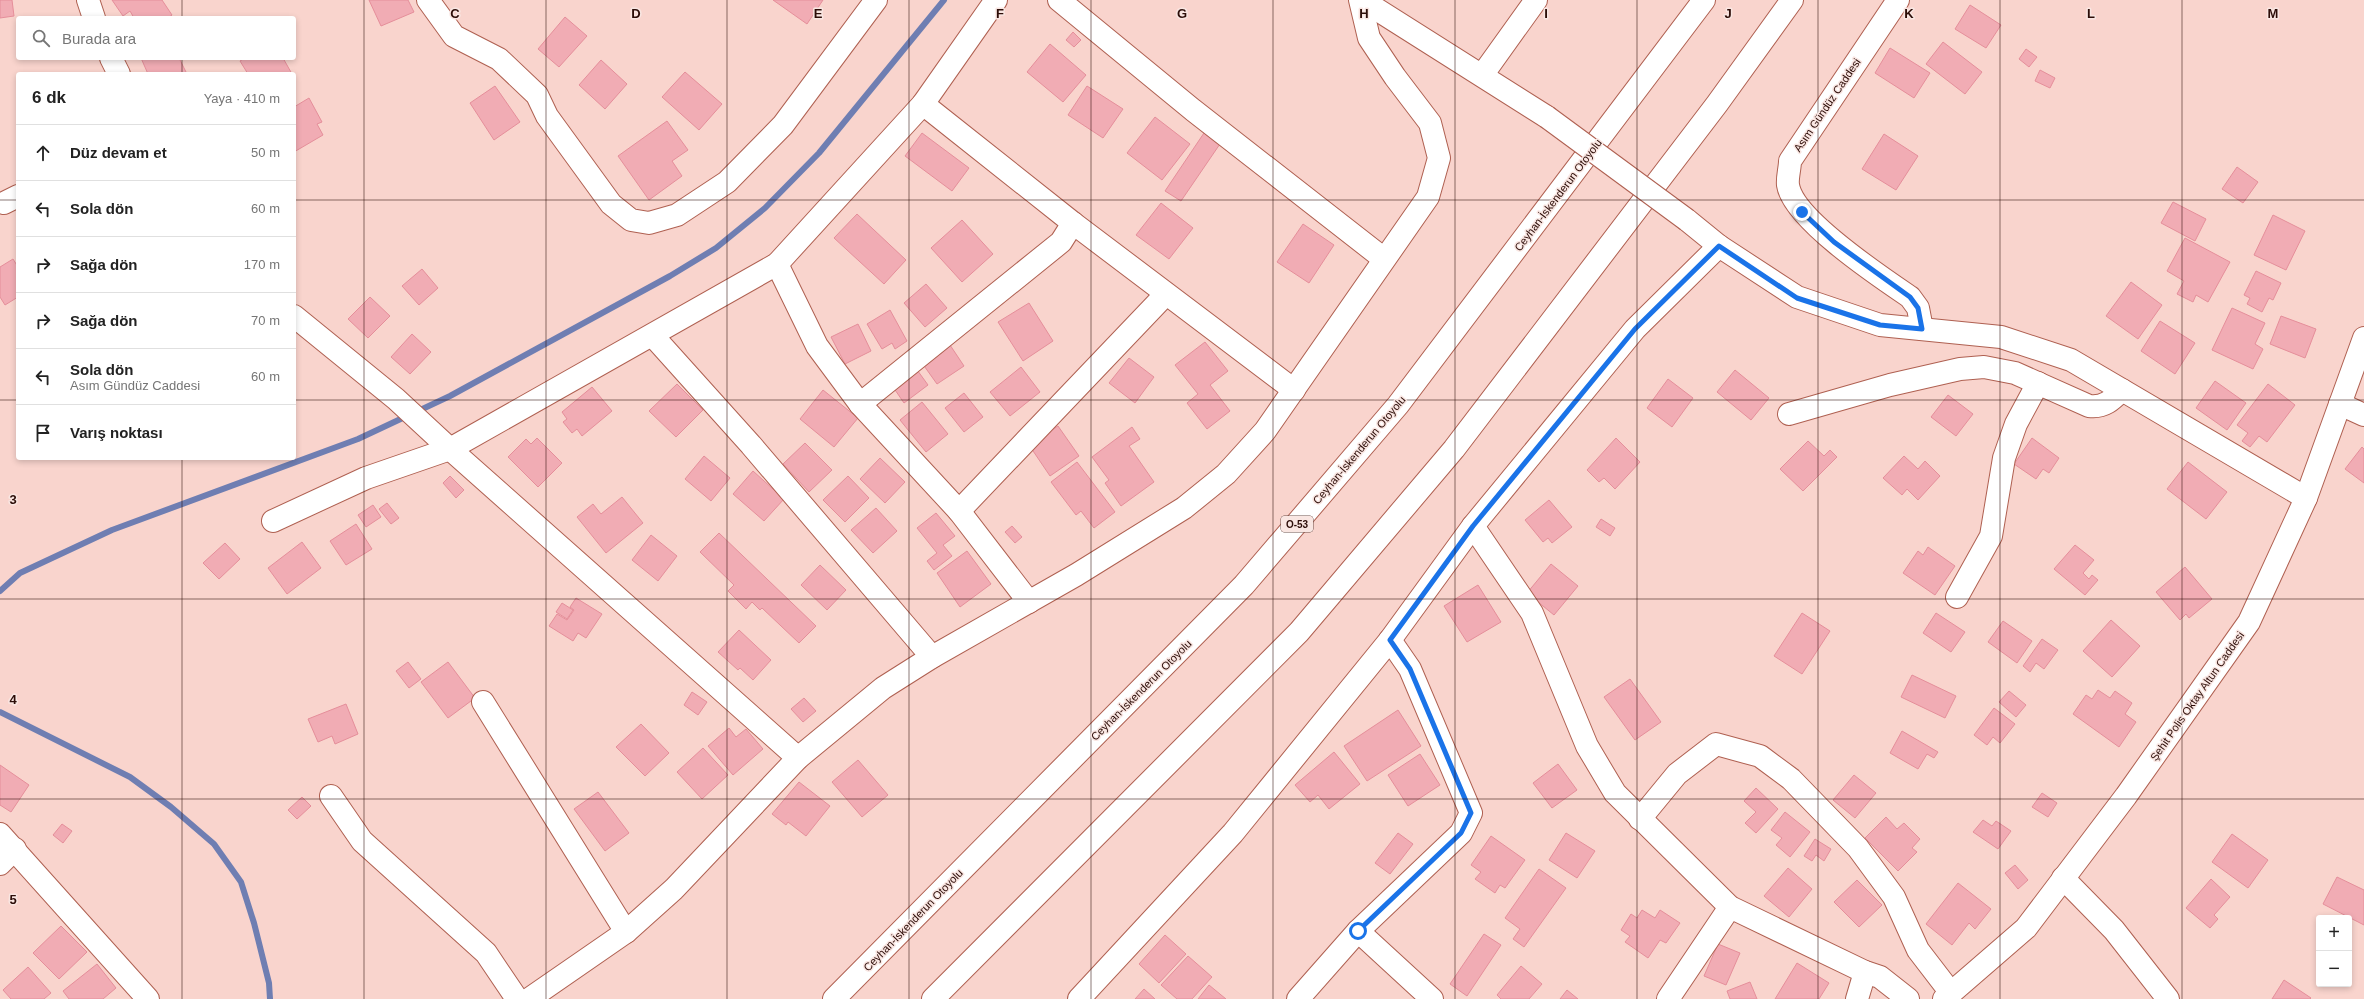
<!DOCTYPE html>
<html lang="tr">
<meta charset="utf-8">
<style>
body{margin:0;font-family:Helvetica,sans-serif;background:#f2f2f2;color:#222}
.controls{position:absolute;right:12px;bottom:12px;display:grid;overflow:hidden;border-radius:4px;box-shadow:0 2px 6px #0003}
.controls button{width:36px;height:36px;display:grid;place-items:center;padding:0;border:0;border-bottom:1px solid #e0e0e0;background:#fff;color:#222;font:20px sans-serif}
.stop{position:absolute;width:12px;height:12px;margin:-9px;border:3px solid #1a73e8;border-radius:50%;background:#fff}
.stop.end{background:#1a73e8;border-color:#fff;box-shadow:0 1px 4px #0008}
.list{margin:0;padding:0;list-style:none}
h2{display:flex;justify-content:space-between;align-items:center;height:52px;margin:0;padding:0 16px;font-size:17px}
h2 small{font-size:13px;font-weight:400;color:#767676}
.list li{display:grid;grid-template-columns:26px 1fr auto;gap:12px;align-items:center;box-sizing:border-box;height:56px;padding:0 16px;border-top:1px solid #e0e0e0}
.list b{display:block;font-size:15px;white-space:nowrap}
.list p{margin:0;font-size:13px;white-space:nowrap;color:#767676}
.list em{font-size:13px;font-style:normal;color:#767676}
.icon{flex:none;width:22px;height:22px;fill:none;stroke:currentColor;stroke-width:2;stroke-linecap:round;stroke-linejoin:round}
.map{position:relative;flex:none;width:2364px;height:999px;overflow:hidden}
.search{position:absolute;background:#fff;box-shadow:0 2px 6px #0003;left:16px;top:16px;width:280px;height:44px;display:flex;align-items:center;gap:10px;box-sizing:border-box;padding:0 14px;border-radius:4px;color:#767676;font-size:15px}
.panel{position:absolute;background:#fff;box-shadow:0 2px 6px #0003;left:16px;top:72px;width:280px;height:388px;border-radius:4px}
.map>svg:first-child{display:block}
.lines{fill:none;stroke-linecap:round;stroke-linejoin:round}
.stream{stroke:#6f7eb2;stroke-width:6}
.building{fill:#f1acb4;stroke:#e58e9a}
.minor-casing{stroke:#af6051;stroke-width:24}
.highway-casing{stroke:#af6051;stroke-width:24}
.minor{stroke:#fff;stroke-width:22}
.highway{stroke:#fff;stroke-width:22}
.minor-bridge-casing{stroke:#af6051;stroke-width:24;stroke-linecap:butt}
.minor-bridge{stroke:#fff;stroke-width:22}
.route{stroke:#1a73e8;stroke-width:5}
.grid{fill:none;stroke:#2c0d08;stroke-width:1;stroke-opacity:0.55}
.labels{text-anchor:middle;stroke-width:3;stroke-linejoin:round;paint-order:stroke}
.shield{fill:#f9e6e2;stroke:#6a4e49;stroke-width:1}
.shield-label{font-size:10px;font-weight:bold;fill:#2c0d08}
.street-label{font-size:11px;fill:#2c0d08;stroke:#f9e6e2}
.grid-label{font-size:13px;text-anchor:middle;font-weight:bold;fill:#2c0d08;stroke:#f9e6e2;stroke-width:3;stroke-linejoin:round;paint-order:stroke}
</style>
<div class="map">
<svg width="2364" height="999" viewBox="0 0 2364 999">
<rect width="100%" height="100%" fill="#f9d4cd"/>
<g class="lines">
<g class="stream">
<path d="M416 412 450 396 670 276 716 248 765 208 819 153 944 0"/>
<path d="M0 591 20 573 112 530 358 439 407 416"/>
<path d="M0 712 130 777 171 807 214 844 241 882 254 923 269 983 270 999"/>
</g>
</g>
<g class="building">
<path d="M0 0H12L14 16 0 18Z"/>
<path d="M112 0H162L172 15 168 18H134L130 11 123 16Z"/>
<path d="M369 0H408L414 12 381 26Z"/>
<path d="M773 0H823L807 24Z"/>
<path d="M1970 5 2001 25 1986 48 1955 29Z"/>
<path d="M565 17 587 36 559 67 538 49Z"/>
<path d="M1073 32 1081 40 1074 47 1066 40Z"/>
<path d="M1943 42 1982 72 1965 94 1926 64Z"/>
<path d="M1050 44 1086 75 1063 102 1027 72Z"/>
<path d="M1890 48 1930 73 1914 98 1875 73Z"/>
<path d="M2026 49 2037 57 2029 67 2019 59Z"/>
<path d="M141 58H186L180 60 187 74H148Z"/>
<path d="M245 58H283L292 74H248L240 61Z"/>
<path d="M601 60 627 84 605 109 579 85Z"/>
<path d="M2040 70 2055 78 2050 88 2035 81Z"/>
<path d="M685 72 722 104 699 130 662 97Z"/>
<path d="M495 86 520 122 494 140 470 103Z"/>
<path d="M1087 86 1123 109 1103 138 1068 115Z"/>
<path d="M309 98 322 122 317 124 323 135 294 152V107Z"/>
<path d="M1155 117 1190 144 1162 180 1127 153Z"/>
<path d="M667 121 688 150 672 161 682 176 649 200 618 156Z"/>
<path d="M1206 130 1222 141 1181 201 1165 191Z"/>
<path d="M922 133 969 168 952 191 905 156Z"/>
<path d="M1884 134 1918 156 1896 190 1862 169Z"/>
<path d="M2237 167 2258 182 2243 203 2222 189Z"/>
<path d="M2173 202 2206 219 2195 241 2161 223Z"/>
<path d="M1161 203 1193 228 1169 259 1136 235Z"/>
<path d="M857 214 906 260 884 284 834 238Z"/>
<path d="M2273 215 2305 231 2286 270 2254 255Z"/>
<path d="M962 220 993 254 962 282 931 248Z"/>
<path d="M1303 224 1334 245 1309 283 1277 262Z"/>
<path d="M2185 238 2230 262 2208 302 2196 295 2193 302 2177 294 2184 281 2167 271Z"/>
<path d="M13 259 18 267V297L5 305 0 297V267Z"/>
<path d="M422 269 438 288 419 305 402 286Z"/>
<path d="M2256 271 2281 283 2273 300 2269 298 2262 312 2247 304 2250 298 2244 295Z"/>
<path d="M2131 282 2162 305 2138 339 2106 316Z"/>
<path d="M926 284 947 308 925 327 904 303Z"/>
<path d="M370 297 390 316 368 338 348 319Z"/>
<path d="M1029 303 1053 341 1023 361 998 322Z"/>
<path d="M2232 308 2265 323 2255 344 2263 349 2253 369 2212 350Z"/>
<path d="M890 310 907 341 895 349 892 343 882 349 867 324Z"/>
<path d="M2281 316 2316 329 2305 358 2270 344Z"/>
<path d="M2160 321 2195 343 2175 374 2141 351Z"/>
<path d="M858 324 871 351 845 364 831 337Z"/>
<path d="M412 334 431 352 410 374 391 357Z"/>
<path d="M1205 342 1228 371 1210 385 1230 411 1207 429 1187 403 1198 394 1175 365Z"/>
<path d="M950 345 964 366 937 384 922 363Z"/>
<path d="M1129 358 1154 377 1135 403 1109 383Z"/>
<path d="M915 367 928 385 904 403 891 384Z"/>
<path d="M1021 367 1040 392 1010 416 990 392Z"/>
<path d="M1735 370 1769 398 1751 420 1717 392Z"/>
<path d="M1668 379 1693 398 1672 427 1647 408Z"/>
<path d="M2215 381 2246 403 2227 430 2196 408Z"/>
<path d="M677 384 703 410 676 437 649 411Z"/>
<path d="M2268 384 2295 405 2267 442 2259 436 2250 447 2242 441 2248 433 2237 425Z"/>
<path d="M592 387 612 411 582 436 577 429 572 433 563 422 567 419 562 412Z"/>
<path d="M823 390 858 418 834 447 800 419Z"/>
<path d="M964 393 983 417 964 432 945 408Z"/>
<path d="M1948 395 1973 414 1956 436 1931 417Z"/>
<path d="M922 402 948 434 926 452 900 420Z"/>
<path d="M1058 426 1079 456 1050 476 1029 445Z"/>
<path d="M1132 427 1140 439 1129 446 1154 482 1121 506 1105 483 1109 480 1092 457Z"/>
<path d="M537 438 562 463 538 487 508 457 526 439 531 444Z"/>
<path d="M1616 438 1640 462 1615 489 1604 478 1599 482 1587 470Z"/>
<path d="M2032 438 2059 458 2049 473 2043 469 2036 479 2014 464Z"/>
<path d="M1808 441 1824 456 1830 450 1837 457 1803 491 1780 469Z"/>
<path d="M805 443 832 470 809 492 783 464Z"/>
<path d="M2362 447 2364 449V483L2345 469Z"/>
<path d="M704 456 730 478 711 501 685 479Z"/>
<path d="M1904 456 1918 469 1925 461 1940 476 1918 500 1907 489 1902 495 1883 478Z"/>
<path d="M880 458 905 482 885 503 860 479Z"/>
<path d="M1077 462 1115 512 1094 528 1081 511 1076 515 1051 482Z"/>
<path d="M2188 462 2227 492 2206 519 2167 489Z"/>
<path d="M753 471 784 499 764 521 733 494Z"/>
<path d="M450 476 464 490 456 498 443 483Z"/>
<path d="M848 476 869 498 845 522 823 500Z"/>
<path d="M622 497 643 523 606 553 577 517 593 504 601 514Z"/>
<path d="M1549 500 1572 527 1552 543 1548 538 1543 542 1525 520Z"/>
<path d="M387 503 399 518 391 524 379 509Z"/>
<path d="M373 505 381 517 366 527 358 515Z"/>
<path d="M876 508 897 531 873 553 851 530Z"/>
<path d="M936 513 955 536 943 545 952 556 934 570 927 561 937 553 917 528Z"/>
<path d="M1601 519 1615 528 1610 536 1596 527Z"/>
<path d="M356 524 372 549 346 565 330 541Z"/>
<path d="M1012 526 1022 537 1015 543 1005 532Z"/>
<path d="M719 533 816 626 799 643 762 608 760 610 752 602 746 609 728 591 734 585 700 552Z"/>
<path d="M651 535 677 556 658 581 632 560Z"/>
<path d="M302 542 321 568 287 594 268 568Z"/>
<path d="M225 543 240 559 219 579 203 563Z"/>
<path d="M2075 545 2094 560 2083 573 2089 579 2092 575 2098 580 2085 595 2054 569Z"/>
<path d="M1928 547 1955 566 1935 595 1903 573 1918 551 1923 555Z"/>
<path d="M967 551 991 584 960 607 937 573Z"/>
<path d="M1551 564 1578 586 1554 615 1527 593Z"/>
<path d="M820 565 846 590 827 610 801 585Z"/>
<path d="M2185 567 2212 599 2189 618 2186 614 2180 620 2156 592Z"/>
<path d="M1478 585 1501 622 1467 642 1444 606Z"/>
<path d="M576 598 602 614 586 638 578 633 573 641 549 626 557 614 567 620 574 610 570 607Z"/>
<path d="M562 603 573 610 567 619 556 612Z"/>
<path d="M1802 613 1830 631 1802 674 1774 656Z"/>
<path d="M1936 613 1965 632 1951 652 1923 633Z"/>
<path d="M2111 620 2140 646 2112 677 2083 651Z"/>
<path d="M2003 621 2032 641 2017 663 1988 642Z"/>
<path d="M739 630 771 660 753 680 740 668 738 670 718 652Z"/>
<path d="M2042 639 2058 650 2044 669 2036 663 2030 672 2023 666Z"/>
<path d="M408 662 421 679 409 688 396 671Z"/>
<path d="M448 662 475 698 448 718 421 682Z"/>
<path d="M1912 675 1956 696 1945 718 1901 697Z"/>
<path d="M1630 679 1661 722 1635 740 1604 697Z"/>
<path d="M2098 690 2110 698 2115 691 2132 703 2125 714 2136 722 2119 747 2073 714 2086 695 2092 699Z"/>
<path d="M2009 691 2026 705 2016 717 1999 702Z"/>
<path d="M692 692 707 702 698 715 684 705Z"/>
<path d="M804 698 816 711 803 722 791 709Z"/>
<path d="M346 704 358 734 335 744 332 736 318 742 308 719Z"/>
<path d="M1994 708 2015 724 2000 743 1993 737 1987 745 1974 735Z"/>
<path d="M1398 710 1421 746 1367 781 1344 746Z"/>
<path d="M641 724 669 753 645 776 616 747Z"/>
<path d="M729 728 736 737 746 729 763 749 733 775 708 746Z"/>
<path d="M1902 731 1938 752 1934 758 1927 754 1918 769 1890 753Z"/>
<path d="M703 748 728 775 702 799 677 772Z"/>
<path d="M1334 752 1360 784 1329 809 1318 795 1310 802 1295 785Z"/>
<path d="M1420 754 1440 785 1408 806 1388 775Z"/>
<path d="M858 760 888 795 862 817 832 782Z"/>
<path d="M1558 764 1577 790 1552 808 1533 783Z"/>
<path d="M0 765 29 785 11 812 0 805Z"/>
<path d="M1854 775 1876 793 1855 818 1833 800Z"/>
<path d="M799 782 830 806 806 836 788 822 786 825 772 814Z"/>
<path d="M1756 788 1778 809 1756 833 1745 823 1756 812 1744 801Z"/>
<path d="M598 792 629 833 605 851 574 809Z"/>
<path d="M2042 793 2057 803 2048 817 2032 807Z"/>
<path d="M302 797 311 806 297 819 288 810Z"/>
<path d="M1785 812 1810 832 1790 857 1776 845 1782 838 1771 830Z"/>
<path d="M1886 817 1897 829 1904 823 1920 839 1912 848 1917 852 1898 871 1865 838Z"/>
<path d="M1983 820 1992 826 1996 821 2011 831 1998 849 1973 832Z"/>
<path d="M62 824 72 831 63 843 53 835Z"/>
<path d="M1398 833 1413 844 1390 874 1375 863Z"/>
<path d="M1566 833 1595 851 1577 878 1549 860Z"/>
<path d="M2232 834 2268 860 2248 888 2212 862Z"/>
<path d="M1491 836 1525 860 1505 888 1500 885 1495 893 1475 879 1481 872 1471 865Z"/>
<path d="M1815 839 1831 849 1824 861 1816 855 1812 861 1804 856Z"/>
<path d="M2015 865 2028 880 2018 889 2005 873Z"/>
<path d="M1788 868 1812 889 1789 917 1764 896Z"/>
<path d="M1539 869 1566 888 1524 947 1513 939 1520 929 1505 918Z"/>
<path d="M2337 877 2364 890V925L2323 904Z"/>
<path d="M2211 879 2230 897 2214 915 2218 919 2210 928 2186 908Z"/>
<path d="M1857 880 1882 905 1859 927 1834 902Z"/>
<path d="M1958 883 1991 909 1975 929 1969 923 1952 945 1926 924Z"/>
<path d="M1642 910 1655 918 1660 910 1680 923 1666 943 1660 940 1648 958 1625 942 1630 936 1621 930 1631 914 1637 918Z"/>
<path d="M61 926 87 952 59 979 33 953Z"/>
<path d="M1484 934 1501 945 1467 996 1450 984Z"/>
<path d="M1165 935 1186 954 1159 983 1139 964Z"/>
<path d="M1718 944 1740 953 1726 985 1704 976Z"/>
<path d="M1188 956 1212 977 1192 999H1177L1161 985Z"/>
<path d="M1797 963 1829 983 1819 999H1775Z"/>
<path d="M97 964 116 988 103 999H69L63 991Z"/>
<path d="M1521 966 1542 984 1529 999H1501L1497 995Z"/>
<path d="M28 967 51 993 44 999H11L3 990Z"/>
<path d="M2284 980 2311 998 2310 999H2272Z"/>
<path d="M1750 982 1757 999H1730L1727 991Z"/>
<path d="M1209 985 1226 999H1198Z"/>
<path d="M1144 989 1155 999H1135Z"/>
<path d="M1567 990 1578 999H1560Z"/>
</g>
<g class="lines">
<g class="minor-casing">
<g id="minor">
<path d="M88 0 94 18"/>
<path d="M428 0 454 36 499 59 537 95 547 116 611 204 631 220 649 223 677 215 727 182 783 125 876 0"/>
<path d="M1059 0 1193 110 1384 259"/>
<path d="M1362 0 1547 117"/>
<path d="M1898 0 1790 161C1790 168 1787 178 1788 185 1793 219 1882 278 1910 297L1918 308 1922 329"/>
<path d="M111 58 119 74"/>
<path d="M1483 74 1536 0"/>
<path d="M923 104 1073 223 1294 390"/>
<path d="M4 203 18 196"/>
<path d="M1687 220 1719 246 1797 297 1880 325 2001 337 2071 360 2306 498"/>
<path d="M777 264 817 346 860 404 959 511 1029 602"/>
<path d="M294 316 396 399 450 449 798 758"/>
<path d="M653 336 751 445 932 657"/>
<path d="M860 404 1061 242 1073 223"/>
<path d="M2340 404 2364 415"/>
<path d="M1789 414 1890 385 1960 369 1984 367 2015 373 2089 406C2104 408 2112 400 2122 390"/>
<path d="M959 511 1166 294"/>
<path d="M273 521 366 478 450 449 777 264 923 104 996 0"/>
<path d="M1473 526 1532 613 1587 746 1615 793 1730 907 1865 972 1880 977 1908 999"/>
<path d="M1957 597 1991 536 2004 458 2016 424 2038 383"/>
<path d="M483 702 626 932"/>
<path d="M331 796 362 841 486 953 517 999"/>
<path d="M1640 819 1677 774 1716 744 1760 756 1791 779 1858 848 1894 897 1918 950 1951 993"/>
<path d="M0 834 148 999"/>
<path d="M0 864 15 849"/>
<path d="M2063 878 2114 930 2168 999"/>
<path d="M1358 931 1432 999"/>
<path d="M529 999 626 932 674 889 798 758 883 688 932 657 1076 575 1184 508 1226 474 1265 431 1428 197 1439 158 1430 123 1395 77 1369 38 1360 0"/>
<path d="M1079 999 1233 833 1390 640 1473 526 1635 329 1719 246"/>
<path d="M1298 999 1358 931 1461 833 1471 813 1410 669 1390 640"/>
<path d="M1668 999 1730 907"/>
<path d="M1857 999 1865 972"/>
<path d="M1944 999 2026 928 2126 796 2249 622 2306 498 2364 338"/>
</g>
</g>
<g class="highway-casing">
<g id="highway">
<path d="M834 999 1244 585 1398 405 1704 0"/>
<path d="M933 999 1299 632 1454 449 1717 104 1792 0"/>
</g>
</g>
<use href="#minor" class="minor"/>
<use href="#highway" class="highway"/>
<g class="minor-bridge-casing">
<path id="minor-bridge" d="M1547 117 1687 220"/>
</g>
<use href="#minor-bridge" class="minor-bridge"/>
</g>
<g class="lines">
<path class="route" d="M1358 931 1461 833 1471 813 1410 669 1390 640 1473 526 1635 329 1719 246 1797 298 1880 325 1922 329 1918 308 1910 297 1834 242 1802 212"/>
</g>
<path class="grid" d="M182 0V18M364 0V999M546 0V999M727 0V999M909 0V999M1091 0V999M1273 0V999M1455 0V999M1637 0V999M1818 0V999M2000 0V999M2182 0V999M182 58V74M0 200H18M294 200H2364M0 400H18M294 400H2364M182 458V999M0 599H2364M0 799H2364"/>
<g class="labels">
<rect class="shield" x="1281" y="516" width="32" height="16" rx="3"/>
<g class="shield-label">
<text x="1297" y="528">O-53</text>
</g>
<g class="street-label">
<text transform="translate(1827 105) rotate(-56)" y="4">Asım Gündüz Caddesi</text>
<text transform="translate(1558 195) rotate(-53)" y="4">Ceyhan-İskenderun Otoyolu</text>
<text transform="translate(1359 450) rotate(-50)" y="4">Ceyhan-İskenderun Otoyolu</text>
<text transform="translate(1141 690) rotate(-45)" y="4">Ceyhan-İskenderun Otoyolu</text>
<text transform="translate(2197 696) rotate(-55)" y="4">Şehit Polis Oktay Altun Caddesi</text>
<text transform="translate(913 920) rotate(-46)" y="4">Ceyhan-İskenderun Otoyolu</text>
</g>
</g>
<g class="grid-label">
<text x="455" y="18">C</text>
<text x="636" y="18">D</text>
<text x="818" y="18">E</text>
<text x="1000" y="18">F</text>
<text x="1182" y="18">G</text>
<text x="1364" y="18">H</text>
<text x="1546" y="18">I</text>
<text x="1728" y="18">J</text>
<text x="1909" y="18">K</text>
<text x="2091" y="18">L</text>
<text x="2273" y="18">M</text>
<text x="13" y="504">3</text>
<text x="13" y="704">4</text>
<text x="13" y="904">5</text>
</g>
</svg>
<div class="controls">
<button>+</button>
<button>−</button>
</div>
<div class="stop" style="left:1358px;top:931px"></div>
<div class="stop end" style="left:1802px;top:212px"></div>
<div class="search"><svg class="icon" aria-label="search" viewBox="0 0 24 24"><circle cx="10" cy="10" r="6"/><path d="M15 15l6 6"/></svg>Burada ara</div>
<section class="panel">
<h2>6 dk<small>Yaya · 410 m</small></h2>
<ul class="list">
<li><svg class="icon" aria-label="ahead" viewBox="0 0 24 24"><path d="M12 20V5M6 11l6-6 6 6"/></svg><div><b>Düz devam et</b></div><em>50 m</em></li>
<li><svg class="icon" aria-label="left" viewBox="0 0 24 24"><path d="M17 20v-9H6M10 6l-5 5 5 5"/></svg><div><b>Sola dön</b></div><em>60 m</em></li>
<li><svg class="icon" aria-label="right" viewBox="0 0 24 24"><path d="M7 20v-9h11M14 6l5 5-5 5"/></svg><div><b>Sağa dön</b></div><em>170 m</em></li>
<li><svg class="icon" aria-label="right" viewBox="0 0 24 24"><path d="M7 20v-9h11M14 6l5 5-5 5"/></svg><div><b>Sağa dön</b></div><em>70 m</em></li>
<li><svg class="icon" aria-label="left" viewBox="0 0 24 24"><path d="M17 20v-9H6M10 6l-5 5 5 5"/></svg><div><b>Sola dön</b><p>Asım Gündüz Caddesi</p></div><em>60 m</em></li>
<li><svg class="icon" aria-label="arrive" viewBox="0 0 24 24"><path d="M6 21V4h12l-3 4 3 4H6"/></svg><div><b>Varış noktası</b></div></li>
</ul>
</section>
</div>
